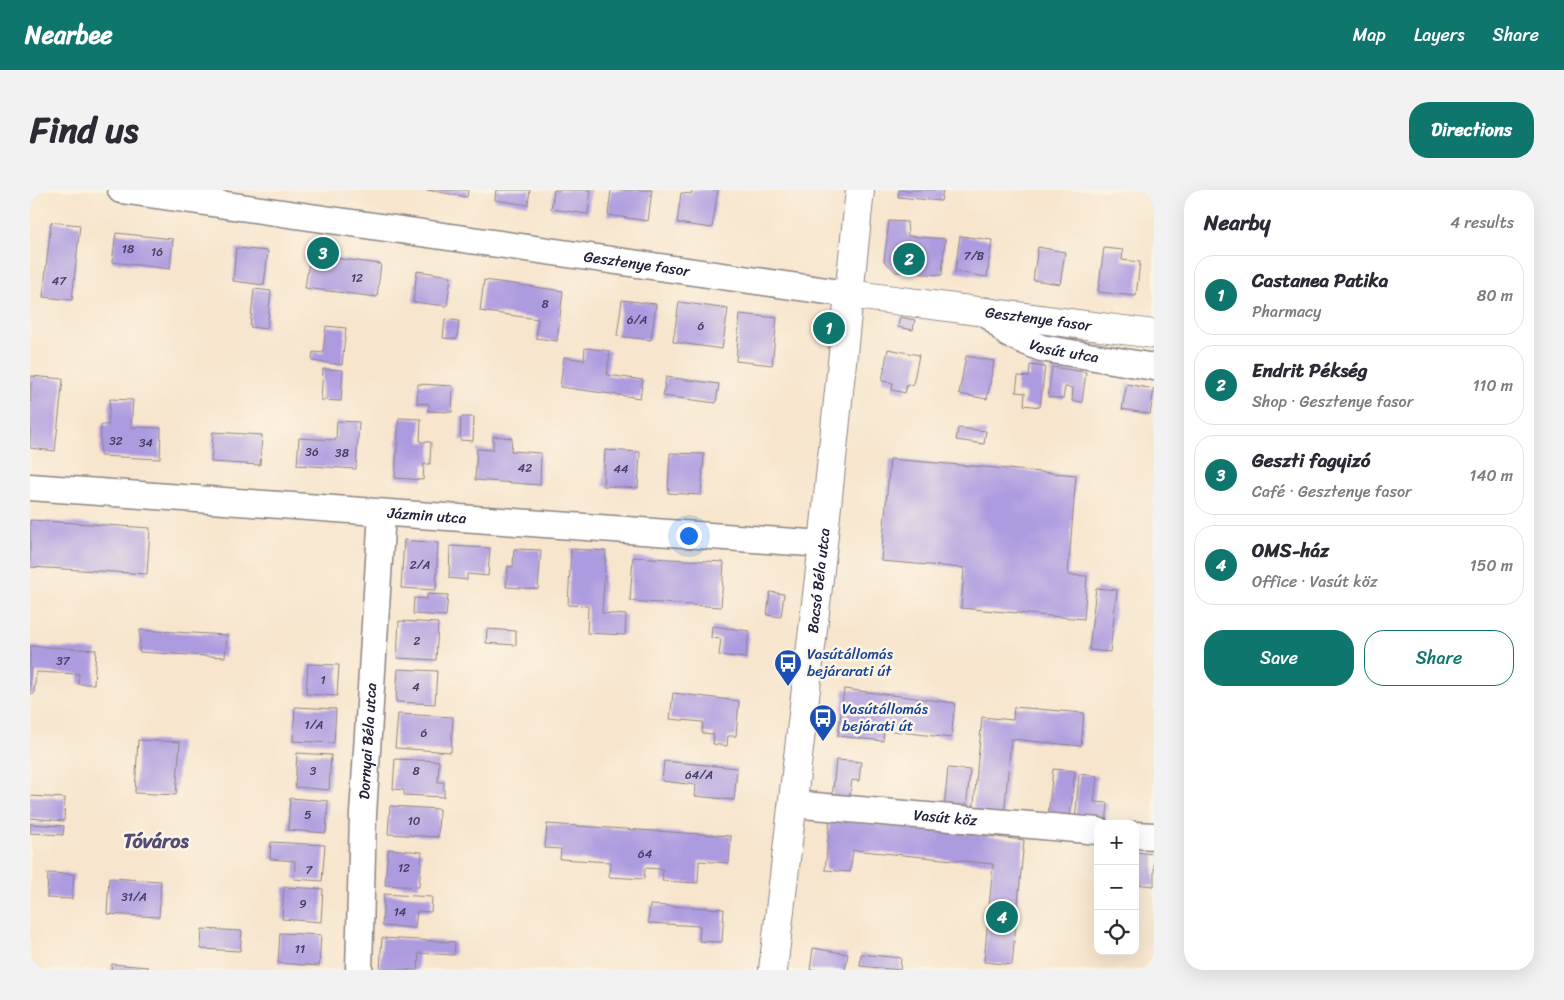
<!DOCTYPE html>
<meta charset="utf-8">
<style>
body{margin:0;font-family:Sriracha,sans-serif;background:#f2f2f3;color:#2b2b33}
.controls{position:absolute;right:15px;bottom:15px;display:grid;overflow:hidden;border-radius:10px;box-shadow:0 5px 20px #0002}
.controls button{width:45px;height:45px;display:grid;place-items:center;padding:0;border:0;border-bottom:1px solid #e1e1e2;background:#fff;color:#2b2b33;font:25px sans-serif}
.you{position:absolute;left:658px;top:345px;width:18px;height:18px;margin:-12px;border:4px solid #fff;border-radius:50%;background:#1a73e8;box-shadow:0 0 0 8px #1a73e833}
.badge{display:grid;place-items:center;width:32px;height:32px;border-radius:50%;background:#0f766e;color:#fff;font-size:16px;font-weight:700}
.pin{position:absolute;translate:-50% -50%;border:2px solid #fff;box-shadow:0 1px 5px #0006}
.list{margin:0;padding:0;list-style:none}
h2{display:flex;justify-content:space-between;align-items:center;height:65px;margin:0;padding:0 20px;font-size:21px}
h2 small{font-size:16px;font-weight:400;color:#7c7c81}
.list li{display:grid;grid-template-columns:32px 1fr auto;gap:15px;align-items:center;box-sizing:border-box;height:80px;margin:0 10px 10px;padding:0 10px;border:1px solid #e1e1e2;border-radius:20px}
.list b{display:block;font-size:19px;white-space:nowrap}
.list p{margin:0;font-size:16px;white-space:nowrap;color:#7c7c81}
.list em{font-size:16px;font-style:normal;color:#7c7c81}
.actions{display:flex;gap:10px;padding:15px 20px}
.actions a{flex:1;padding:11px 0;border:1px solid #0f766e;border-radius:20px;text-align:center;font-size:18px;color:#0f766e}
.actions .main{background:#0f766e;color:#fff}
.icon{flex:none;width:28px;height:28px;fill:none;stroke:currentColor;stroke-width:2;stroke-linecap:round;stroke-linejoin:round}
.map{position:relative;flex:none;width:1124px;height:780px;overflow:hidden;border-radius:20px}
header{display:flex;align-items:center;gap:30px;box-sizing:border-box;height:70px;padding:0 25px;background:#0f766e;color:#fff}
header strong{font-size:24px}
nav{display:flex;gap:28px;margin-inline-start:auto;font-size:18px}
.intro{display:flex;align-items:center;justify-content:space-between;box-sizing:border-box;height:120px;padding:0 30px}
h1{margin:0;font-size:35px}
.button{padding:12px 22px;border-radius:20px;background:#0f766e;color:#fff;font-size:18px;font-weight:700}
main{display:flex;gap:30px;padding:0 30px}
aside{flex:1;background:#fff;border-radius:20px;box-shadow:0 5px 20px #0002}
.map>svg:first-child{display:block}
.building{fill:#ad9be0}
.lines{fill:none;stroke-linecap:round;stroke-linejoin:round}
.minor-casing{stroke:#8c8484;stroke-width:29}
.tertiary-casing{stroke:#8c8484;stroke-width:30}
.primary-casing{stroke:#8c8484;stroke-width:30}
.minor{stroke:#fff;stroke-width:26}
.tertiary{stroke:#fff;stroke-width:28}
.primary{stroke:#fff;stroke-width:28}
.labels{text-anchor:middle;stroke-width:5;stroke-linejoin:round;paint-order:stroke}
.number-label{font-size:12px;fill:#454064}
.street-label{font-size:15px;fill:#22223b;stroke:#fcf5e5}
.transit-label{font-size:15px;fill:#164399;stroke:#fcf5e5;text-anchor:start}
.district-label{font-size:20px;font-weight:bold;fill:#534c75;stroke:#fcf5e5}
</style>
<header>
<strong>Nearbee</strong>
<nav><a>Map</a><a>Layers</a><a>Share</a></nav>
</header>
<div class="intro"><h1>Find us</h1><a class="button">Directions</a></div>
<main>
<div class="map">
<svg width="1124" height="780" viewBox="0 0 1124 780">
<rect width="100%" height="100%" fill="#fcf5e5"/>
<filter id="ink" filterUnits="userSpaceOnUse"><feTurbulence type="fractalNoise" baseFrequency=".02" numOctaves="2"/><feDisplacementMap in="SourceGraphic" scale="10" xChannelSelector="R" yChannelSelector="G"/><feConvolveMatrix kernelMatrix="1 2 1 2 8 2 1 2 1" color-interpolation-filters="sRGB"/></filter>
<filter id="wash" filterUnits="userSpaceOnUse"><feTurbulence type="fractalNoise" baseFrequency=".0096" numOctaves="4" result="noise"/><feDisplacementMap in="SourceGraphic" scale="20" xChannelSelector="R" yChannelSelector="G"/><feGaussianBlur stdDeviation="1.12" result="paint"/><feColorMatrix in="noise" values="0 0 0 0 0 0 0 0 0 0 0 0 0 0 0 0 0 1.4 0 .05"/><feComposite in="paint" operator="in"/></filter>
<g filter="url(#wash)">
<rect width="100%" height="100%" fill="#f7e5cd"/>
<g id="blocks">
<g class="building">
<path d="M397 0H438L437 7Z"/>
<path d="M466 0H500L498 15 465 10Z"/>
<path d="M524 0H561L558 24 521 19Z"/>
<path d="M581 0H622L618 31 578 25Z"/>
<path d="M662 0H688L682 38 647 33 651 3 661 4Z"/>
<path d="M869 0H913L911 11 868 7Z"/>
<path d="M859 31 877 32 878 46 915 49 912 85 866 82 854 71Z"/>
<path d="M21 32 50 35 42 110 13 107Z"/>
<path d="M86 43 143 49 140 79 82 72Z"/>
<path d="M930 46 962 50 957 87 925 82Z"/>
<path d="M1008 57 1035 62 1030 94 1003 90Z"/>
<path d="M206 58 238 61 234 95 203 91Z"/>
<path d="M1074 58 1093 60 1092 70 1110 72 1106 106 1068 102Z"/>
<path d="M280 65 351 74 347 107 275 98Z"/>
<path d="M387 81 421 86 417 116 383 112Z"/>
<path d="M454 90 533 101 527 151 506 148 508 129 450 121Z"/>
<path d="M224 99 241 101 237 139 220 137Z"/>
<path d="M592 110 626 114 621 150 587 146Z"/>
<path d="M649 112 698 119 692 159 643 152Z"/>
<path d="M710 124 747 128 742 175 706 171Z"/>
<path d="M870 127 885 130 883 140 868 137Z"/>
<path d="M415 129 429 131 427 149 413 148Z"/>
<path d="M296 136 316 138 312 175 282 171 283 162 293 163Z"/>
<path d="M555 158 580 161 577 185 613 190 610 208 530 197 534 167 554 170Z"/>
<path d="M858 159 889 165 883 195 877 194 875 203 862 200 863 193 852 191Z"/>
<path d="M936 166 964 171 957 209 929 204Z"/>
<path d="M1000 175 1015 177 1010 217 994 215 995 203 986 202 988 186 999 187Z"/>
<path d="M1022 177 1056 182 1052 212 1042 211 1043 198 1035 197 1033 209 1018 207Z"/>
<path d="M293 179 313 180 311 211 291 210Z"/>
<path d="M1 186 33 189 25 261 0 258Z"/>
<path d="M636 187 689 194 686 213 633 206Z"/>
<path d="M388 194 423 196 422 222 398 221 399 214 387 213Z"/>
<path d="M1097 194 1124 199 1120 224 1092 219Z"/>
<path d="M80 209 103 210 101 237 131 238 130 269 70 266 71 235H78Z"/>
<path d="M431 227H444L443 251 430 250Z"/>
<path d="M369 228 391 229 390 252H401L400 274H394L393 290 365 288Z"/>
<path d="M307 231 329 232 326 279 267 275 269 248 306 250Z"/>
<path d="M928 238 956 241 954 254 926 250Z"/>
<path d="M183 242 232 245 230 275 181 272Z"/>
<path d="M463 246 482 248 481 261 511 263 510 295 445 290 447 259 463 260Z"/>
<path d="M575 260 610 262 608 298 573 296Z"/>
<path d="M640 263 674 264 671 305 638 303Z"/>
<path d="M860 269 1046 285 1038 385 1057 386 1054 429 931 418 934 378 851 371Z"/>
<path d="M0 330 120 338 117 384 0 377Z"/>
<path d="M374 350 408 353 406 400 371 398Z"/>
<path d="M420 356 460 358 458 386 437 384V390L419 388Z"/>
<path d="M484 359 511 360 508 399 476 397 478 376 483 377Z"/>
<path d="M541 359 576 361 572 423 596 425 595 445 557 443 558 416 538 415Z"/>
<path d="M603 367 694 372 691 417 600 411Z"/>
<path d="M1066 398 1087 400 1080 462 1059 460Z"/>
<path d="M740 402 754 404 751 427 737 425Z"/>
<path d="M397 404 418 405 416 426 383 424 384 408 397 409Z"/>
<path d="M369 431 408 433 406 470 367 468Z"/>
<path d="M682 436 719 441 716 468 689 465 691 449 681 448Z"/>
<path d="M457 439 486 441V455L456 453Z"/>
<path d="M110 440 197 445 195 467 109 462Z"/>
<path d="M0 456 66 460 64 494H48L49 484 6 482 4 504H0Z"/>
<path d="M278 474 309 475 307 506 276 504Z"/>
<path d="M368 479 407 481 405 514 366 512Z"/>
<path d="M814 499 925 513 921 548 854 540 853 551 808 546Z"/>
<path d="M643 503 709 511 706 546H698L697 556 683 554 684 544 672 543 673 532 640 529Z"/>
<path d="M265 517 306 519 304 553 263 551Z"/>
<path d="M984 517 1054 523 1051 556 981 549 974 626 943 623 952 527 983 530Z"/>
<path d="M368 524 423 527 421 562 365 558Z"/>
<path d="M108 550 150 552 146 605 105 603Z"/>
<path d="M267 563 301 565 299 600 265 597Z"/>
<path d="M365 569 409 571 408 592H414V607L374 605V600L363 599Z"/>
<path d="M806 570 831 572 829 591 822 590 819 611 802 609Z"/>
<path d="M634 571 707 578 704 610 665 606 666 595 632 591Z"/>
<path d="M918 578 940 580 936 620 914 618Z"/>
<path d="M1023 579 1045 581 1040 629 1018 627Z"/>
<path d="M1049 584 1067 586 1064 612 1078 613 1076 634 1045 631Z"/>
<path d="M0 606 35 608 34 631 0 628Z"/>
<path d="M260 608 298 611 296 643 258 640Z"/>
<path d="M360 616 409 619 408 647 358 644Z"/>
<path d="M800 629 994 650 982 775 954 772 963 674 823 660 820 682 795 680Z"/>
<path d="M0 634 34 636 33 645 0 643Z"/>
<path d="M517 634 701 646 699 673 669 671 668 693 632 691 633 679 615 678 614 689 579 687 580 672 530 669 531 659 515 658Z"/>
<path d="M241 652 295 655 292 691 264 689 265 671 240 669Z"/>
<path d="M358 659 392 662 389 697 355 695Z"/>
<path d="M1105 662 1124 664V696L1105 694Z"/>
<path d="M18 683 44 684 42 709 17 708Z"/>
<path d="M79 688 131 691 129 727 77 724Z"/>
<path d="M254 697 293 699 291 732 252 729Z"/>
<path d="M354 704 402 707 401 722 387 721 385 738 352 736Z"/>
<path d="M620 715 694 719 692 752 669 751 670 736 618 733Z"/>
<path d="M172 739 212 741 210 761 171 759Z"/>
<path d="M250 743 291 745 289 776 248 773Z"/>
<path d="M352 748 425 752 424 765 389 763 388 780H350Z"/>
<path d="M783 758 818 764 815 780H780Z"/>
<path d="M831 764 871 768 870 780 830 776Z"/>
<path d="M82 774 118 777 117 780H81Z"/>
</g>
</g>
</g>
<g filter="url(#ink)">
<use href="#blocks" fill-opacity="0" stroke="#8c8484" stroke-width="1"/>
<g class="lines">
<g class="minor-casing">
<g id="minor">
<path id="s1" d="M91 0 818 104"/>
<path id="s2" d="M956 121 978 144 1011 158 1124 177"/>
<path id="s3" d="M0 297 793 354"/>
<path id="s4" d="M762 614 1068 641"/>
<path d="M1105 645 1124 646"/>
<path id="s5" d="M329 780 333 624 352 323"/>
</g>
</g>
<g class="tertiary-casing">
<g id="tertiary">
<path id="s6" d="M818 104 1124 144"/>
</g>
</g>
<g class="primary-casing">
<g id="primary">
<path id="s7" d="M743 780 793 354 830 0"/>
</g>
</g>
<use href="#minor" class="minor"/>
<use href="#tertiary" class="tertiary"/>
<use href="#primary" class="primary"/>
</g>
</g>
<defs>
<g id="bus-pin" transform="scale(1.4375)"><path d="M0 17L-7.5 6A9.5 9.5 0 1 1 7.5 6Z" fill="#1a4fb4" stroke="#fcf5e5"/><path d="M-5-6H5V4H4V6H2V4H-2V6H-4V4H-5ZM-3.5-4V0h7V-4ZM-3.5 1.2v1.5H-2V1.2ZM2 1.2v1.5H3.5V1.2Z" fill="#fff"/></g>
</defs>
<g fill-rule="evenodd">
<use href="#bus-pin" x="758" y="473"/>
<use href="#bus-pin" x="793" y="528"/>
</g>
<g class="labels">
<g class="number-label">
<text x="98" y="63">18</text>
<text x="127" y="66">16</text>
<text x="944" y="70">7/B</text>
<text x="327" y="92">12</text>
<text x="29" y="95">47</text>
<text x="515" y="118">8</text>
<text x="607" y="134">6/A</text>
<text x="671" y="140">6</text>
<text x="86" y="255">32</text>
<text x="116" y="257">34</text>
<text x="282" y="266">36</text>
<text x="312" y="267">38</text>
<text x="495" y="282">42</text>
<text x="591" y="283">44</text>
<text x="390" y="379">2/A</text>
<text x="387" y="455">2</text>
<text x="33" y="475">37</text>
<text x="293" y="494">1</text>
<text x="386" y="501">4</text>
<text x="284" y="539">1/A</text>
<text x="394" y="547">6</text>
<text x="283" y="585">3</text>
<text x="386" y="585">8</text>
<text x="669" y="589">64/A</text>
<text x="278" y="629">5</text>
<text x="384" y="635">10</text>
<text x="615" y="668">64</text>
<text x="374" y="682">12</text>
<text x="279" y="684">7</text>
<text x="104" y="711">31/A</text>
<text x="273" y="718">9</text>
<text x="370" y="726">14</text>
<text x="270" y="763">11</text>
</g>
<g class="street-label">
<text dy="5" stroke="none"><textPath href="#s1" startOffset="521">Gesztenye fasor</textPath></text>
<text dy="5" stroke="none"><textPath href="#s6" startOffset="192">Gesztenye fasor</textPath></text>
<text dy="5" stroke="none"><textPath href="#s2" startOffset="91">Vasút utca</textPath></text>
<text dy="5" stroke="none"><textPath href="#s3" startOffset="398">Jázmin utca</textPath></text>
<text dy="5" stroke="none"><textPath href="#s7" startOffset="392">Bacsó Béla utca</textPath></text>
<text dy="5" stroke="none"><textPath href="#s5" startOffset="229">Dornyai Béla utca</textPath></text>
<text dy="5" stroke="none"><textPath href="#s4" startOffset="154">Vasút köz</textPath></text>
</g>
<g class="transit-label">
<text x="777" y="469">Vasútállomás<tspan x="777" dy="17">bejárarati út</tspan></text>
<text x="812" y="524">Vasútállomás<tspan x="812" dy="17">bejárati út</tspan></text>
</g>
<g class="district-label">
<text x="126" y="658">Tóváros</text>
</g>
</g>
</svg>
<div class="controls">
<button>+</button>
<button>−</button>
<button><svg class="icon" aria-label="locate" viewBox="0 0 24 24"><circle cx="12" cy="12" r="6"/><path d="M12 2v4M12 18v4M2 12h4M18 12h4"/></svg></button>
</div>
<div class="you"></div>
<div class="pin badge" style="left:799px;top:138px">1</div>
<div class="pin badge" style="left:879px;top:69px">2</div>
<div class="pin badge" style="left:293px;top:63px">3</div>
<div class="pin badge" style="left:972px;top:727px">4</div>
</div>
<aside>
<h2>Nearby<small>4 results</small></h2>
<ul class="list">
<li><span class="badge">1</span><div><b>Castanea Patika</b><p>Pharmacy</p></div><em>80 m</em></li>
<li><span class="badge">2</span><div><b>Endrit Pékség</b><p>Shop · Gesztenye fasor</p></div><em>110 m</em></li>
<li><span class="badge">3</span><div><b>Geszti fagyizó</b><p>Café · Gesztenye fasor</p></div><em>140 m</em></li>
<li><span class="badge">4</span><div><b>OMS-ház</b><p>Office · Vasút köz</p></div><em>150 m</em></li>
</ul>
<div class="actions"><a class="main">Save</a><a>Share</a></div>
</aside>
</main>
